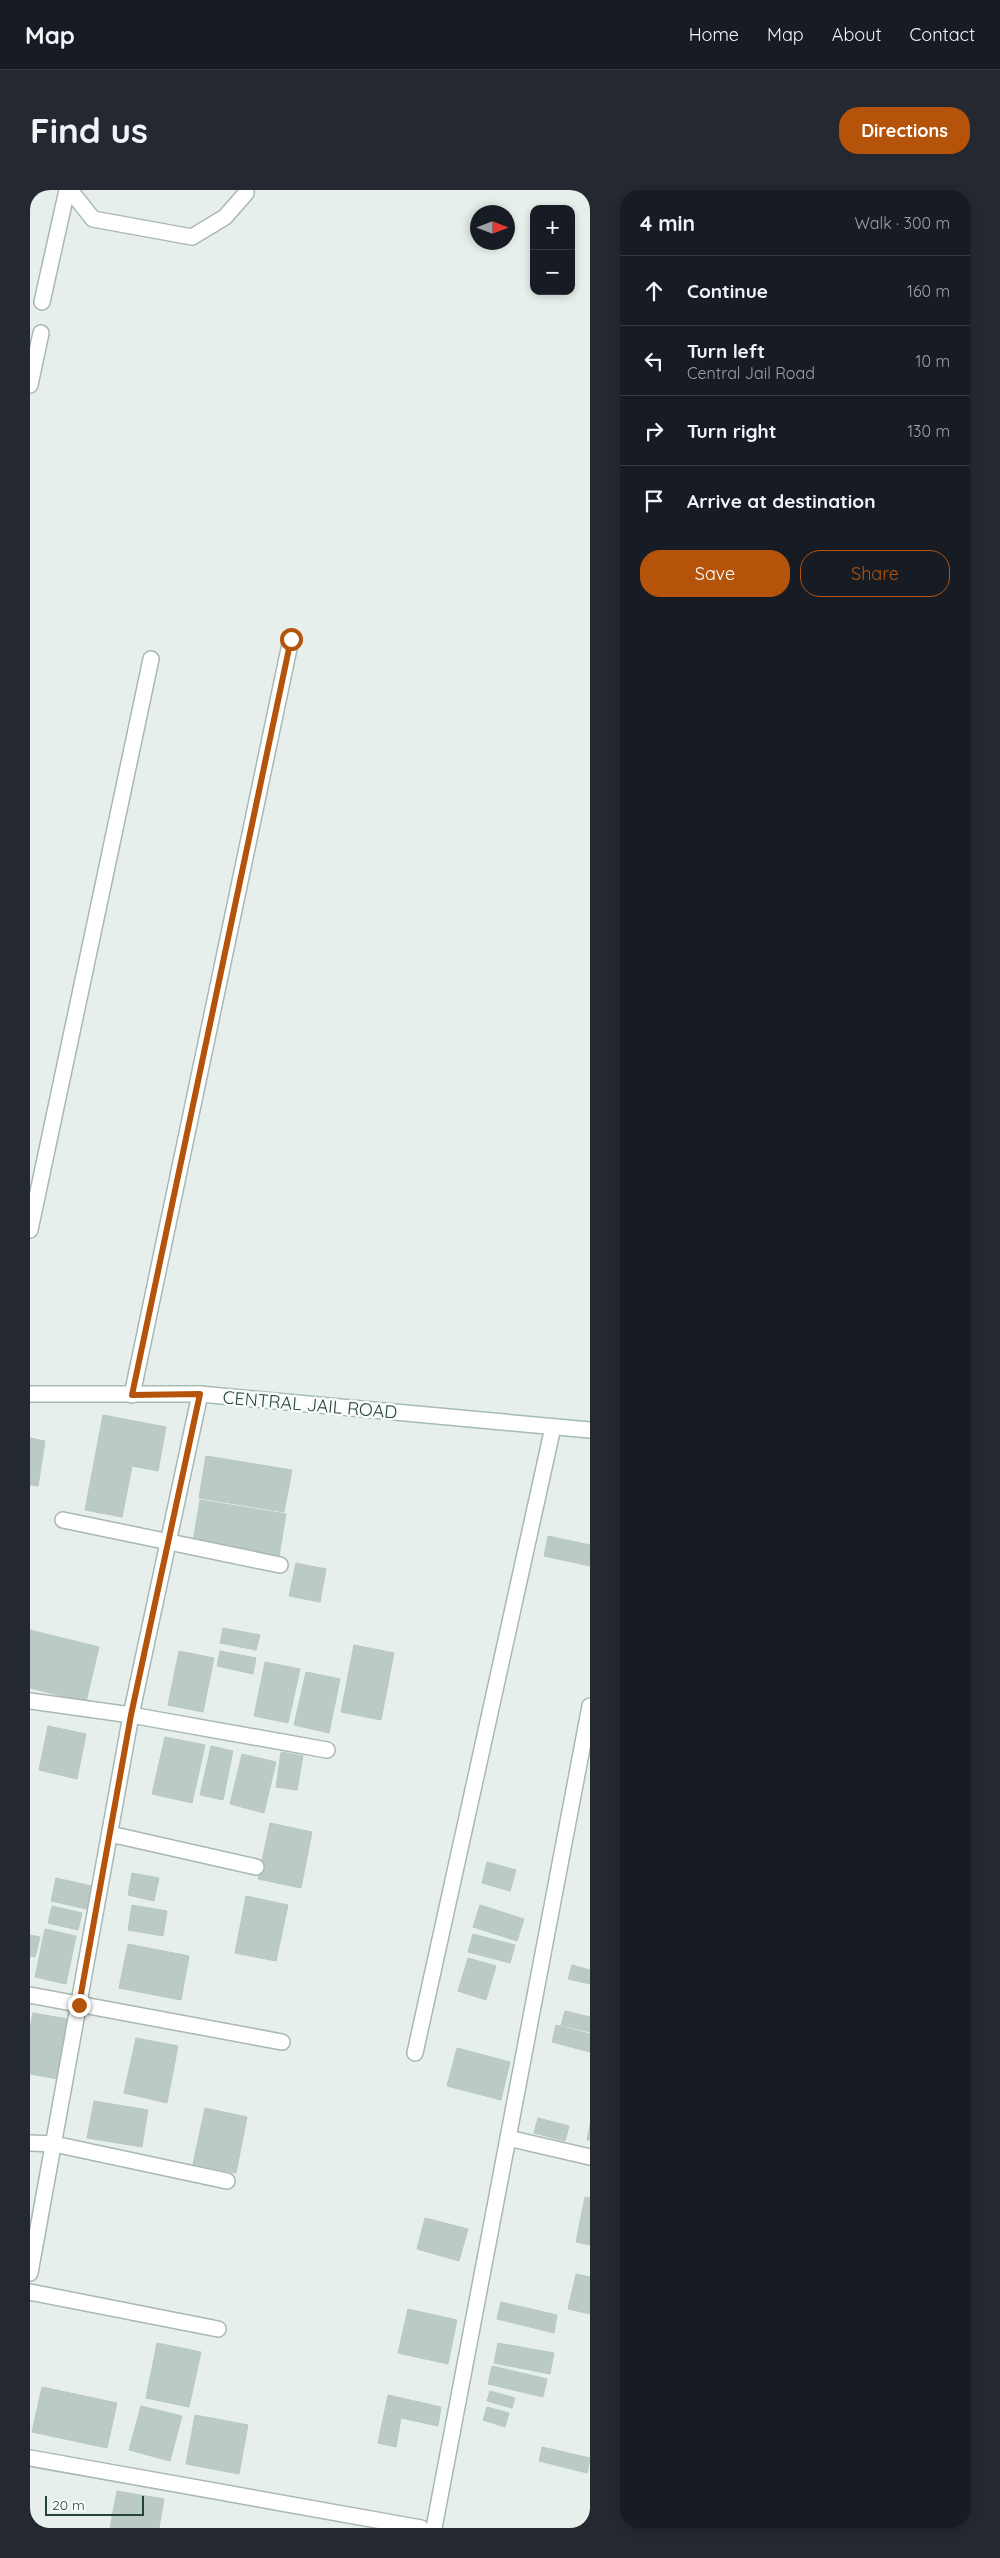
<!DOCTYPE html>
<meta charset="utf-8">
<style>
body{margin:0;font-family:Quicksand,sans-serif;background:#242831;color:#f1f3f6}
.controls{position:absolute;right:15px;top:15px;display:grid;overflow:hidden;border-radius:10px;box-shadow:0 2px 8px #0003}
.controls button{width:45px;height:45px;display:grid;place-items:center;padding:0;border:0;border-bottom:1px solid #363941;background:#171b24;color:#f1f3f6;font:25px sans-serif}
.compass{position:absolute;left:440px;top:15px;width:45px;height:45px;border-radius:50%;background:#171b24;box-shadow:0 2px 8px #0003;rotate:90deg}
.scale{position:absolute;left:15px;bottom:12px;width:99px;box-sizing:border-box;padding-left:5px;border:2px solid #24423a;border-top:0;font-size:14px;line-height:18px;white-space:nowrap;color:#24423a;-webkit-text-stroke:4px #f7fbf9;paint-order:stroke}
.stop{position:absolute;width:15px;height:15px;margin:-11px;border:4px solid #b45309;border-radius:50%;background:#fff}
.stop.end{background:#b45309;border-color:#fff;box-shadow:0 1px 5px #0008}
.list{margin:0;padding:0;list-style:none}
h2{display:flex;justify-content:space-between;align-items:center;height:65px;margin:0;padding:0 20px;font-size:21px}
h2 small{font-size:16px;font-weight:400;color:#9ea1a6}
.list li{display:grid;grid-template-columns:32px 1fr auto;gap:15px;align-items:center;box-sizing:border-box;height:70px;padding:0 20px;border-top:1px solid #363941}
.list b{display:block;font-size:19px;white-space:nowrap}
.list p{margin:0;font-size:16px;white-space:nowrap;color:#9ea1a6}
.list em{font-size:16px;font-style:normal;color:#9ea1a6}
.actions{display:flex;gap:10px;padding:15px 20px}
.actions a{flex:1;padding:11px 0;border:1px solid #b45309;border-radius:20px;text-align:center;font-size:18px;color:#b45309}
.actions .main{background:#b45309;color:#fff}
.icon{flex:none;width:28px;height:28px;fill:none;stroke:currentColor;stroke-width:2;stroke-linecap:round;stroke-linejoin:round}
.map{position:relative;flex:none;width:560px;height:2338px;overflow:hidden;border-radius:20px}
header{display:flex;align-items:center;gap:30px;box-sizing:border-box;height:70px;padding:0 25px;background:#171b24;border-bottom:1px solid #363941}
header strong{font-size:24px}
nav{display:flex;gap:28px;margin-inline-start:auto;font-size:18px}
.intro{display:flex;align-items:center;justify-content:space-between;box-sizing:border-box;height:120px;padding:0 30px}
h1{margin:0;font-size:35px}
.button{padding:12px 22px;border-radius:20px;background:#b45309;color:#fff;font-size:18px;font-weight:700}
main{display:flex;gap:30px;padding:0 30px}
aside{flex:1;background:#171b24;border-radius:20px;box-shadow:0 2px 8px #0003}
.map>svg:first-child{display:block}
.building{fill:#bbcac4;stroke:#b8c9c2}
.lines{fill:none;stroke-linecap:round;stroke-linejoin:round}
.service-casing{stroke:#a8b8b2;stroke-width:18}
.minor-casing{stroke:#a8b8b2;stroke-width:18}
.secondary-casing{stroke:#a4bbb3;stroke-width:18}
.service{stroke:#fff;stroke-width:15}
.minor{stroke:#fff;stroke-width:15}
.secondary{stroke:#fff;stroke-width:15}
.route{stroke:#b45309;stroke-width:6}
.labels{text-anchor:middle;stroke-width:5;stroke-linejoin:round;paint-order:stroke}
.street-label{font-size:18px;fill:#24423a;stroke:#f7fbf9}
</style>
<header>
<strong>Map</strong>
<nav><a>Home</a><a>Map</a><a>About</a><a>Contact</a></nav>
</header>
<div class="intro"><h1>Find us</h1><a class="button">Directions</a></div>
<main>
<div class="map">
<svg width="560" height="2338" viewBox="0 0 560 2338">
<rect width="100%" height="100%" fill="#e6efeb"/>
<g class="building">
<path d="M73 1225 136 1237 128 1281 102 1276 92 1327 55 1320Z"/>
<path d="M0 1248 15 1251 8 1296 0 1295Z"/>
<path d="M176 1266 262 1280 254 1322 169 1308Z"/>
<path d="M170 1310 256 1324 249 1367 163 1352Z"/>
<path d="M518 1346 560 1355V1376L514 1366Z"/>
<path d="M266 1373 296 1379 290 1412 259 1406Z"/>
<path d="M193 1438 230 1445 226 1460 190 1453Z"/>
<path d="M0 1440 69 1457 56 1512 0 1498Z"/>
<path d="M324 1455 364 1463 351 1530 311 1522Z"/>
<path d="M149 1461 184 1468 173 1522 138 1515Z"/>
<path d="M190 1461 226 1468 223 1484 187 1476Z"/>
<path d="M235 1472 270 1479 258 1533 224 1526Z"/>
<path d="M276 1482 310 1489 299 1543 264 1535Z"/>
<path d="M18 1536 56 1544 47 1589 9 1580Z"/>
<path d="M135 1547 175 1555 162 1613 122 1604Z"/>
<path d="M181 1556 203 1561 193 1610 170 1605Z"/>
<path d="M251 1562 273 1566 267 1600 246 1597Z"/>
<path d="M212 1564 246 1572 234 1623 200 1614Z"/>
<path d="M240 1633 282 1642 271 1698 228 1689Z"/>
<path d="M457 1672 486 1680 480 1701 452 1693Z"/>
<path d="M102 1683 129 1688 124 1711 98 1705Z"/>
<path d="M26 1688 66 1697 61 1720 21 1711Z"/>
<path d="M216 1706 258 1715 246 1771 205 1763Z"/>
<path d="M102 1715 137 1721 133 1746 98 1740Z"/>
<path d="M450 1715 494 1729 487 1751 443 1737Z"/>
<path d="M22 1716 52 1723 48 1740 18 1733Z"/>
<path d="M15 1739 46 1746 36 1794 5 1787Z"/>
<path d="M443 1744 485 1755 480 1773 438 1762Z"/>
<path d="M0 1745 10 1747 5 1767 0 1766Z"/>
<path d="M98 1754 159 1766 151 1810 89 1798Z"/>
<path d="M438 1768 466 1776 456 1810 428 1801Z"/>
<path d="M542 1775 560 1780V1794L538 1789Z"/>
<path d="M535 1821 560 1827V1842L531 1835Z"/>
<path d="M3 1823 38 1829 28 1889 0 1884V1838Z"/>
<path d="M526 1835 560 1844V1862L522 1852Z"/>
<path d="M106 1848 148 1856 137 1913 94 1903Z"/>
<path d="M427 1858 480 1872 471 1910 417 1896Z"/>
<path d="M64 1911 118 1920 112 1957 57 1948Z"/>
<path d="M175 1918 217 1927 206 1983 163 1974Z"/>
<path d="M508 1928 539 1936 535 1951 504 1943Z"/>
<path d="M560 1935V1950H557Z"/>
<path d="M555 2007 560 2008V2055L546 2052Z"/>
<path d="M395 2028 438 2039 429 2071 387 2059Z"/>
<path d="M546 2084 560 2087V2124L538 2119Z"/>
<path d="M471 2112 527 2125 524 2143 467 2129Z"/>
<path d="M378 2119 427 2130 418 2174 368 2163Z"/>
<path d="M127 2153 171 2162 159 2217 116 2208Z"/>
<path d="M468 2153 524 2163 520 2184 464 2173Z"/>
<path d="M462 2176 517 2189 513 2207 458 2194Z"/>
<path d="M12 2197 87 2213 77 2258 2 2242Z"/>
<path d="M460 2201 485 2208 482 2218 457 2211Z"/>
<path d="M358 2205 411 2217 408 2236 371 2228 366 2257 348 2253Z"/>
<path d="M111 2216 152 2226 140 2271 99 2260Z"/>
<path d="M457 2217 479 2223 475 2237 453 2230Z"/>
<path d="M165 2225 218 2235 209 2284 156 2274Z"/>
<path d="M512 2257 560 2268 557 2283 509 2271Z"/>
<path d="M87 2301 134 2309 129 2338H80Z"/>
</g>
<g class="lines">
<g class="service-casing">
<path id="service" d="M385 1863 523 1237"/>
</g>
<g class="minor-casing">
<g id="minor">
<path d="M40 0 63 29 162 47 195 27 216 3V0"/>
<path d="M12 112 37 0"/>
<path d="M0 195 11 143"/>
<path d="M0 1040 121 469"/>
<path d="M102 1205 261 449"/>
<path d="M33 1330 250 1375"/>
<path d="M0 1511 101 1525 297 1560"/>
<path d="M80 1644 226 1677"/>
<path d="M0 1805 252 1852"/>
<path d="M478 1948 560 1967"/>
<path d="M0 1953 24 1954 197 1991"/>
<path d="M0 2083 101 1525 170 1204"/>
<path d="M0 2102 188 2139"/>
<path d="M0 2268 391 2338"/>
<path d="M404 2338 560 1516"/>
</g>
</g>
<g class="secondary-casing">
<path id="secondary" d="M0 1204H170L560 1240"/>
</g>
<use href="#service" class="service"/>
<use href="#minor" class="minor"/>
<use href="#secondary" class="secondary"/>
</g>
<g class="lines">
<path class="route" d="M49 1815 101 1525 170 1204 102 1205 261 449"/>
</g>
<g class="labels">
<g class="street-label">
<text transform="translate(280 1215) rotate(5)" y="6">CENTRAL JAIL ROAD</text>
</g>
</g>
</svg>
<div class="controls">
<button>+</button>
<button>−</button>
</div>
<svg class="compass" viewBox="-18 -18 36 36"><path d="M0-13l5 13h-10z" fill="#e53935"/><path d="M0 13l5-13h-10z" fill="#9ea1a6"/></svg>
<div class="scale">20 m</div>
<div class="stop" style="left:261px;top:449px"></div>
<div class="stop end" style="left:49px;top:1815px"></div>
</div>
<aside>
<h2>4 min<small>Walk · 300 m</small></h2>
<ul class="list">
<li><svg class="icon" aria-label="ahead" viewBox="0 0 24 24"><path d="M12 20V5M6 11l6-6 6 6"/></svg><div><b>Continue</b></div><em>160 m</em></li>
<li><svg class="icon" aria-label="left" viewBox="0 0 24 24"><path d="M17 20v-9H6M10 6l-5 5 5 5"/></svg><div><b>Turn left</b><p>Central Jail Road</p></div><em>10 m</em></li>
<li><svg class="icon" aria-label="right" viewBox="0 0 24 24"><path d="M7 20v-9h11M14 6l5 5-5 5"/></svg><div><b>Turn right</b></div><em>130 m</em></li>
<li><svg class="icon" aria-label="arrive" viewBox="0 0 24 24"><path d="M6 21V4h12l-3 4 3 4H6"/></svg><div><b>Arrive at destination</b></div></li>
</ul>
<div class="actions"><a class="main">Save</a><a>Share</a></div>
</aside>
</main>
